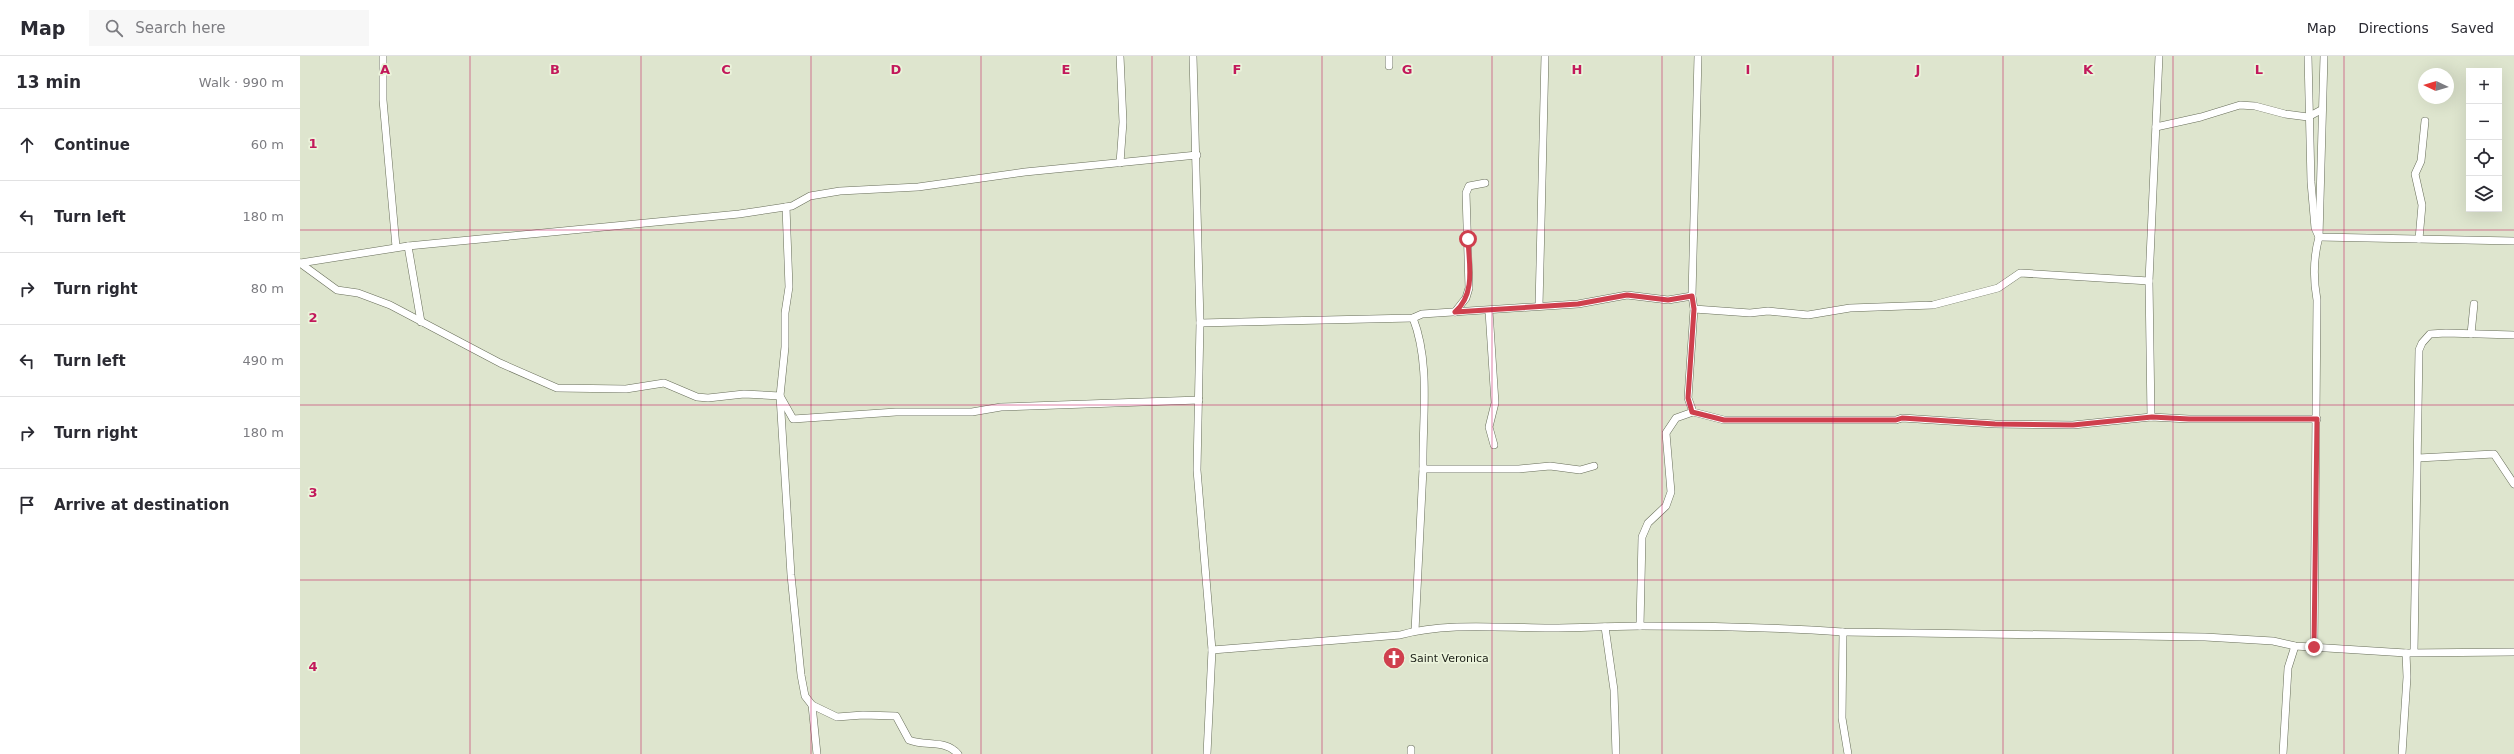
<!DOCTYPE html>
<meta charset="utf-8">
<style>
body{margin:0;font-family:"DejaVu Sans",sans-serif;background:#f7f7f7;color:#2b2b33}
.controls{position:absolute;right:12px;top:12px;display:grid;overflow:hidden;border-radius:0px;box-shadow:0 4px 16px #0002}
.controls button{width:36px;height:36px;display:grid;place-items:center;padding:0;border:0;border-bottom:1px solid #e1e1e2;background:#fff;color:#2b2b33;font:20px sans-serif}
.compass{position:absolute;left:2118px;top:12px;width:36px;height:36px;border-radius:50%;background:#fff;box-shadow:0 4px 16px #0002;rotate:274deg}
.stop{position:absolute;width:12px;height:12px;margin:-9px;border:3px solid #cf3f4d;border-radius:50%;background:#fff}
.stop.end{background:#cf3f4d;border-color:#fff;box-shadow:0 1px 4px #0008}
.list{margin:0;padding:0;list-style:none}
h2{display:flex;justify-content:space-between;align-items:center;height:52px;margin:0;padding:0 16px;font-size:17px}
h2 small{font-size:13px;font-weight:400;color:#7c7c81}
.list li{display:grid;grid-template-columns:26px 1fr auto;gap:12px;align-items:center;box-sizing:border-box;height:72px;padding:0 16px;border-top:1px solid #e1e1e2}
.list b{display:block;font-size:15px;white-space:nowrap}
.list em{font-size:13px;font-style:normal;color:#7c7c81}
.icon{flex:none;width:22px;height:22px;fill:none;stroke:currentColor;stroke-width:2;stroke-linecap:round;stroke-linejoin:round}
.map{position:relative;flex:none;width:2214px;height:698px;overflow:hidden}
header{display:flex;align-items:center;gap:24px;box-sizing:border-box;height:56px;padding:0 20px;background:#fff;border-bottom:1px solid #e1e1e2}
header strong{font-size:19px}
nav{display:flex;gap:22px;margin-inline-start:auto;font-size:14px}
.search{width:280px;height:36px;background:#f7f7f7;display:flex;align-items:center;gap:10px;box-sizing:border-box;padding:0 14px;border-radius:0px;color:#7c7c81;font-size:15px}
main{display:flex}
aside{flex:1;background:#fff}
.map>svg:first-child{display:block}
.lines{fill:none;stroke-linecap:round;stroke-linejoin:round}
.street-casing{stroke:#676d59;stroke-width:8}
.street{stroke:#fff;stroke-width:7}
.route{stroke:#cf3f4d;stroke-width:5}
.grid{fill:none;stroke:#c2185b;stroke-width:1;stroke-opacity:0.55}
.labels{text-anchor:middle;stroke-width:3.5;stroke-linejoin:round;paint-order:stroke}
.poi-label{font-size:11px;fill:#1d2018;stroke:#ebf3db;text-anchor:start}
.grid-label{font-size:13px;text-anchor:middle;font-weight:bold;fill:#c2185b;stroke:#ebf3db;stroke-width:3.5;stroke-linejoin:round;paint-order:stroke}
</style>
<header>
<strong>Map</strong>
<div class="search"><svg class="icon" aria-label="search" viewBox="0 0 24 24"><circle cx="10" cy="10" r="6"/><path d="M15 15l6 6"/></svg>Search here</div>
<nav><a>Map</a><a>Directions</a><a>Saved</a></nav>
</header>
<main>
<aside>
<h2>13 min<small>Walk · 990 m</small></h2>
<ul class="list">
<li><svg class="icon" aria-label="ahead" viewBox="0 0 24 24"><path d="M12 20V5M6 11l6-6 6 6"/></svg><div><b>Continue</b></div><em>60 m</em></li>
<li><svg class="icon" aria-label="left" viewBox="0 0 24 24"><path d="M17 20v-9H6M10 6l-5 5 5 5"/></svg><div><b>Turn left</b></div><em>180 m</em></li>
<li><svg class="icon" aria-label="right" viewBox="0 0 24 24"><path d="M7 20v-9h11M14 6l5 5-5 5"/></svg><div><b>Turn right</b></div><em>80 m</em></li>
<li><svg class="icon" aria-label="left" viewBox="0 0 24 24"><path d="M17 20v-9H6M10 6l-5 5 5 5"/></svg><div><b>Turn left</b></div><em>490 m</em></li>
<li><svg class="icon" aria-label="right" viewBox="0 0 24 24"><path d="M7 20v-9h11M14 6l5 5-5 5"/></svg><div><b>Turn right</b></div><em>180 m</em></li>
<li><svg class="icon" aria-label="arrive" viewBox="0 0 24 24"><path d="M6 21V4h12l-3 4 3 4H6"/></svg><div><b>Arrive at destination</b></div></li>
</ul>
</aside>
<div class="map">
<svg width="2214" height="698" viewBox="0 0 2214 698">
<rect width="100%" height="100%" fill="#dee5ce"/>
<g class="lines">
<g class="street-casing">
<g id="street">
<path d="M83 0V44L96 191"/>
<path d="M820 0 823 66 820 107"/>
<path d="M893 0 900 267 897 414 912 594 907 698"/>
<path d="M2008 0 2011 126 2015 172 2019 181 2214 185"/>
<path d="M1089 10V0"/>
<path d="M1856 71 1901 61 1940 49 1955 50 1985 58 2008 61 2021 54"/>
<path d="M486 151 489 231 485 257V291L480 340 491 519 501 619 505 640 512 649 517 698"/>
<path d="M2119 183 2122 149 2115 118 2121 105 2125 65"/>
<path d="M108 190 121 266"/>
<path d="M0 207 37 234 58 237 90 249 200 307 257 332 326 333 364 327 397 341 408 342 444 338 480 340 493 363 596 356H672L701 351 899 344"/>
<path d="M0 207 108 190 439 158 492 150 510 140 540 135 618 131 725 116 897 99"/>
<path d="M1392 240 1398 0"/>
<path d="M1239 250 1245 0"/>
<path d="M1394 253 1388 342 1393 356 1424 364H1596L1602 362 1695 368 1773 369 1851 361 1889 363H2017"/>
<path d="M1189 255 1195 347 1189 371 1194 389"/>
<path d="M1155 256 1166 242 1169 232 1166 137 1169 130 1185 127"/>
<path d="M1113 262C1131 308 1122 364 1123 413"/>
<path d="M900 267 1113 262 1122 258 1278 248 1327 239 1368 244 1392 240 1394 253 1450 257 1468 255 1508 259 1550 252 1633 249 1698 232 1720 217 1849 225"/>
<path d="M2171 278 2174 248"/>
<path d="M1851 361 1849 225 1859 0"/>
<path d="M2118 402 2194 398 2214 428"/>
<path d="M1340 570 1342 481 1348 467 1366 450 1371 436 1366 377 1376 362 1393 356"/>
<path d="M1305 571 1314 634 1316 698"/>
<path d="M1115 575 1123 413H1219L1250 410 1280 414 1294 410"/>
<path d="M1543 576 1542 662 1548 698"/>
<path d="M2014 591 2017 244C2013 222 2013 203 2019 181L2024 0"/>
<path d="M912 594 1100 579C1146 566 1202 572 1250 572 1280 572 1311 570 1341 570 1408 570 1476 571 1543 576L1905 581 1973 585 1995 590 2106 597 2214 596"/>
<path d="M2114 596 2119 294 2122 287 2130 278 2146 277 2214 279"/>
<path d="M512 649 537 661 563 659 596 660 609 684C626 691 645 683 658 698"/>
<path d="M1111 693V698"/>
<path d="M1983 698 1988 612 1995 590"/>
<path d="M2102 698 2107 621 2106 597"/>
</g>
</g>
<use href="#street" class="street"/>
</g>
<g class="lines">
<path class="route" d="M1168 183C1169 208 1176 238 1155 256L1278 248 1327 239 1368 244 1392 240 1394 253 1388 342 1392 356 1424 364H1596L1602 362 1695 368 1773 369 1852 361 1889 363H2017L2014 591"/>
</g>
<path class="grid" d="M170 0V698M341 0V698M511 0V698M681 0V698M852 0V698M1022 0V698M1192 0V698M1362 0V698M1533 0V698M1703 0V698M1873 0V698M2044 0V698M0 174H2214M0 349H2214M0 524H2214"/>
<defs>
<g id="church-disc" transform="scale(1.15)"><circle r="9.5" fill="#cf3f4d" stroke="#ebf3db"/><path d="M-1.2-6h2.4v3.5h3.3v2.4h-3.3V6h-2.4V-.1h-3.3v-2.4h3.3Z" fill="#fff"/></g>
</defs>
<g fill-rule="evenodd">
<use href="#church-disc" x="1094" y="602"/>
</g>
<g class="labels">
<g class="poi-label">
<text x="1110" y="606">Saint Veronica</text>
</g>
</g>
<g class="grid-label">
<text x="85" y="18">A</text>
<text x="255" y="18">B</text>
<text x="426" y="18">C</text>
<text x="596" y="18">D</text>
<text x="766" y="18">E</text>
<text x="937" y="18">F</text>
<text x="1107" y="18">G</text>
<text x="1277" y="18">H</text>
<text x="1448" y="18">I</text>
<text x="1618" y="18">J</text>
<text x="1788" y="18">K</text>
<text x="1959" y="18">L</text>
<text x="13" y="92">1</text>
<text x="13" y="266">2</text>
<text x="13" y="441">3</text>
<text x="13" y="615">4</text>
</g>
</svg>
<div class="controls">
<button>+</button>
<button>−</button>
<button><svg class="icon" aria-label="locate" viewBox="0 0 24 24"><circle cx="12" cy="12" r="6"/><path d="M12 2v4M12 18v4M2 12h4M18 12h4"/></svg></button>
<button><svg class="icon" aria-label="layers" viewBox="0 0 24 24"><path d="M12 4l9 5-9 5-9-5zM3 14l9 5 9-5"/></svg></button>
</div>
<svg class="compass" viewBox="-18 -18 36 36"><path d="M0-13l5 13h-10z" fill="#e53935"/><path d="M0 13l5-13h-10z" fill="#7c7c81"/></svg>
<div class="stop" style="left:1168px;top:183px"></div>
<div class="stop end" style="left:2014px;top:591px"></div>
</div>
</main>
